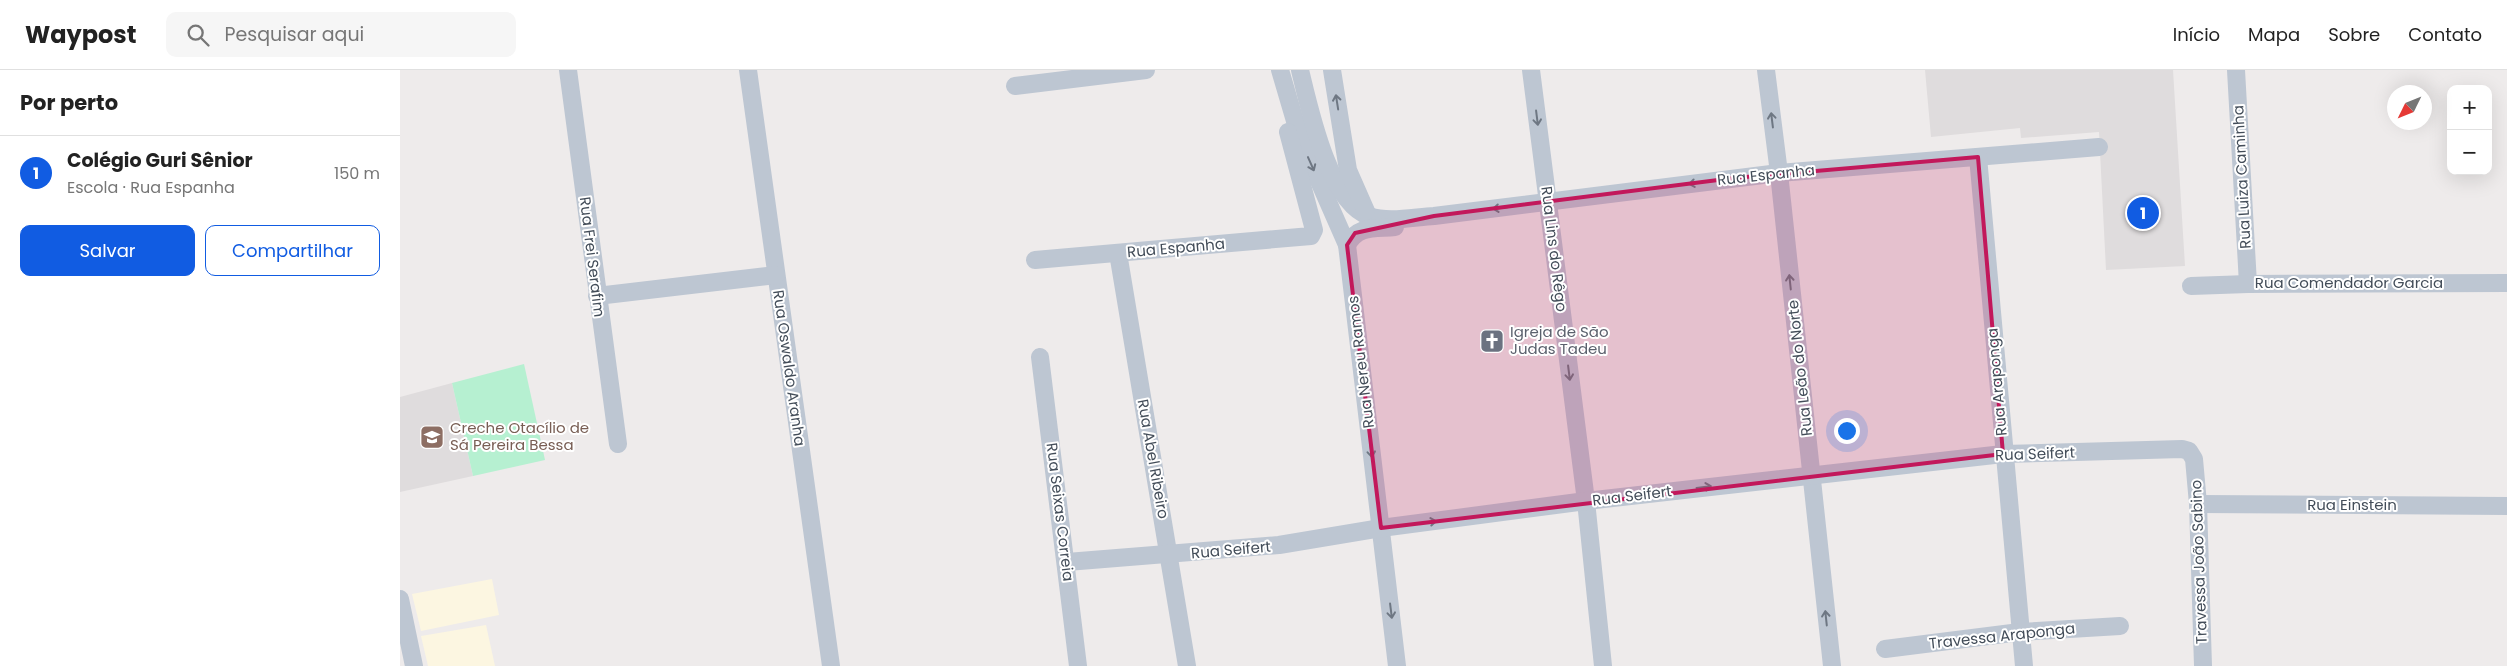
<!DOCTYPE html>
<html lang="pt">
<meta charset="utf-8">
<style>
body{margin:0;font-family:Poppins,sans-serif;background:#f6f6f6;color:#222}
.controls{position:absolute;right:15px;top:15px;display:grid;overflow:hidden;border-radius:10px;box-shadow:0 5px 20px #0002}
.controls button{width:45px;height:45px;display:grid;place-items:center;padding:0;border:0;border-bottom:1px solid #e0e0e0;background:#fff;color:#222;font:25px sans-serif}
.compass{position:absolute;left:1987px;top:15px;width:45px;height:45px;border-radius:50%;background:#fff;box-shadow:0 5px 20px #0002;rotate:227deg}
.you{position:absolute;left:1446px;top:360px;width:18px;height:18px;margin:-12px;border:4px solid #fff;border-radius:50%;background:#1a73e8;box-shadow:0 0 0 8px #1a73e833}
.badge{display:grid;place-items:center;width:32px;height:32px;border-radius:50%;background:#115ce2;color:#fff;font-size:16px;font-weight:700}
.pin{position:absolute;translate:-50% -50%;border:2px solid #fff;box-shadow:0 1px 5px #0006}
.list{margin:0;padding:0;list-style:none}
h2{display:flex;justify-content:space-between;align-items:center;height:65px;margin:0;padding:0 20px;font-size:21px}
h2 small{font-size:16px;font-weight:400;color:#767676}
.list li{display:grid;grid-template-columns:32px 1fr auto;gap:15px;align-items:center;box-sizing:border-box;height:75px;padding:0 20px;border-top:1px solid #e0e0e0}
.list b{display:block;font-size:19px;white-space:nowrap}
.list p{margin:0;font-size:16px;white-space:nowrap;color:#767676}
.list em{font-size:16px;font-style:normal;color:#767676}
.actions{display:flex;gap:10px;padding:15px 20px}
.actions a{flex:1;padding:11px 0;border:1px solid #115ce2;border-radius:10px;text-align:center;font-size:18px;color:#115ce2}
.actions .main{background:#115ce2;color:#fff}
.icon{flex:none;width:28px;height:28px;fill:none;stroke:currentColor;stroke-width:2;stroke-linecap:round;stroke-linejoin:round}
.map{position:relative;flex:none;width:2107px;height:596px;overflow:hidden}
header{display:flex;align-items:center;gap:30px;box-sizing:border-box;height:70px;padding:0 25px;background:#fff;border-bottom:1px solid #e0e0e0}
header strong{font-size:24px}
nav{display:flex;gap:28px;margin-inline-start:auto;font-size:18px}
.search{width:350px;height:45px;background:#f6f6f6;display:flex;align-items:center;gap:12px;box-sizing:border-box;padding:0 18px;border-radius:10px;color:#767676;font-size:19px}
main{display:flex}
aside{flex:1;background:#fff}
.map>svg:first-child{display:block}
.commercial{fill:#fcf6e1}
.education{fill:#dfdcdd}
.grass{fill:#b6f0d1}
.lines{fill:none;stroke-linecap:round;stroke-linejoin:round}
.minor{stroke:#bdc6d2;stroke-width:18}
.oneway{stroke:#6e7783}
.marked{fill:#c2185b;fill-opacity:0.2;stroke:#c2185b;stroke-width:4;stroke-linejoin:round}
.labels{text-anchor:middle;stroke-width:4;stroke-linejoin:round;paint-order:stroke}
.street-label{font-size:15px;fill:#434d59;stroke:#fff}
.worship-label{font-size:15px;fill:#5b616d;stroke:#fff;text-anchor:start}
.education-label{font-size:15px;fill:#785e54;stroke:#fff;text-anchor:start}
</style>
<header>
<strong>Waypost</strong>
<div class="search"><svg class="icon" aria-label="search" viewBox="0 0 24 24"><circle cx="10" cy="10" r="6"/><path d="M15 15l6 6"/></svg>Pesquisar aqui</div>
<nav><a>Início</a><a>Mapa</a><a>Sobre</a><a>Contato</a></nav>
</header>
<main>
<aside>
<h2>Por perto<small></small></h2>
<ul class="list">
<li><span class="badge">1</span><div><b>Colégio Guri Sênior</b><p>Escola · Rua Espanha</p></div><em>150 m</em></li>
</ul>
<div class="actions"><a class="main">Salvar</a><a>Compartilhar</a></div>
</aside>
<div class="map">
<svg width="2107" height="596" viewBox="0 0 2107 596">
<rect width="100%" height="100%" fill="#eeebeb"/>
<g class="commercial">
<path d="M92 509 99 545 21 561 12 524Z"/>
<path d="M86 555 95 596H28L21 566Z"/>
</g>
<g class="education">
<path d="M1525 0H1773L1785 196 1706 200 1699 62 1621 68 1620 58 1531 67Z"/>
<path d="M52 313 73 406 0 422V327Z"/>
</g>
<path class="grass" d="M124 294 145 390 73 406 52 313Z"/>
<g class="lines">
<g class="minor">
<path d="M168 0 218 374"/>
<path d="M348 0 431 596"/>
<path d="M880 0 900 68 947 175 997 596"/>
<path d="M900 0C909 37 929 133 969 146 988 153 1014 147 1034 146L1379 103 1699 77"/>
<path d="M932 0 948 100 966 141"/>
<path d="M1131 0 1186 431 1203 596"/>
<path d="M1366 0 1379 103 1432 596"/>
<path d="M1836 0 1848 214"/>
<path d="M615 16 746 0"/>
<path d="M1578 87 1624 596"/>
<path d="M947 175C958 155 974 159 995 157"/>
<path d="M718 183 787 596"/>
<path d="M635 190 911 166 914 160 888 62"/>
<path d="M1791 216 1848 214 2107 213"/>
<path d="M197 226 376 205"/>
<path d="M640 287 678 596"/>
<path d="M1798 434 2107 436"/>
<path d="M667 492 879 475 981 458 1186 431 1603 384 1782 379 1789 381 1794 389 1798 434 1803 596"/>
<path d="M0 529 14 596"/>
<path d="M1485 579 1620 562 1720 556"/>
</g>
</g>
<defs><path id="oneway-shaft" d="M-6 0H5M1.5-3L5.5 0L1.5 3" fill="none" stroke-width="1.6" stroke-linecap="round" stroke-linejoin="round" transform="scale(1.25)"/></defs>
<g class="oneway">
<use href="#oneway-shaft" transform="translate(937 32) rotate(-99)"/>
<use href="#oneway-shaft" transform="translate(1137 48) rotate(83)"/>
<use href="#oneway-shaft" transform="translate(1372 50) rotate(-97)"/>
<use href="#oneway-shaft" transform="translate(911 94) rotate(66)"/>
<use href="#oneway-shaft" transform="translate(1296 113) rotate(172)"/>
<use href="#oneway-shaft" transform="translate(1100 138) rotate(174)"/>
<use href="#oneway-shaft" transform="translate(1390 212) rotate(-96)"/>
<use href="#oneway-shaft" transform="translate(1169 303) rotate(83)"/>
<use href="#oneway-shaft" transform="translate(971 380) rotate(83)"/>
<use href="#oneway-shaft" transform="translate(1304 417) rotate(-7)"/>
<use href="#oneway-shaft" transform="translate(1029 452) rotate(-7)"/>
<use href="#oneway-shaft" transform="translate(991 541) rotate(83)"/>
<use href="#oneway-shaft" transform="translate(1426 548) rotate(-96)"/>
</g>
<path class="marked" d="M1578 87 1603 384 981 458 947 175 955 163 1034 146 1334 108Z"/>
<defs>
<g id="church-square" transform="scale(1.25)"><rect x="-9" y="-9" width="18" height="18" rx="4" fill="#6b7280" stroke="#fff"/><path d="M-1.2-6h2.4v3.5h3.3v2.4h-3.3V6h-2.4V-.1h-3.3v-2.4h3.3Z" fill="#fff"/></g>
<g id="school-square" transform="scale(1.25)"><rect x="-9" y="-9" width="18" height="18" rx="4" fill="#8d6e63" stroke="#fff"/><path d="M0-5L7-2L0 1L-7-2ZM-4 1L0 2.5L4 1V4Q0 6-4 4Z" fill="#fff"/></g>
</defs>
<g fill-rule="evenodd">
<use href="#church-square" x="1092" y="271"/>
<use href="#school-square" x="32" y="367"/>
</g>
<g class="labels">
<g class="street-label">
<text transform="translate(1366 105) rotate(-6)" y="5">Rua Espanha</text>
<text transform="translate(1842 107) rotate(-93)" y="5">Rua Luiza Caminha</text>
<text transform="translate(776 178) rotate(-5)" y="5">Rua Espanha</text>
<text transform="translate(1154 179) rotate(83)" y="5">Rua Lins do Rêgo</text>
<text transform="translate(192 187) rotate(83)" y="5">Rua Frei Serafim</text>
<text x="1949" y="218">Rua Comendador Garcia</text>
<text transform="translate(961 292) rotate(-97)" y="5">Rua Nereu Ramos</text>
<text transform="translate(389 298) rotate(82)" y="5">Rua Oswaldo Aranha</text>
<text transform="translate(1400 298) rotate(-96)" y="5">Rua Leão do Norte</text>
<text transform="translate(1597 312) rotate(-95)" y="5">Rua Araponga</text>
<text transform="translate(1635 384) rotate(-2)" y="5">Rua Seifert</text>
<text transform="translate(753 389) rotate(80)" y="5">Rua Abel Ribeiro</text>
<text transform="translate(1232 426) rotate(-7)" y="5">Rua Seifert</text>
<text x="1952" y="440">Rua Einstein</text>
<text transform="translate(660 442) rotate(83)" y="5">Rua Seixas Correia</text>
<text transform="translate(831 480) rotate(-5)" y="5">Rua Seifert</text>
<text transform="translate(1799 492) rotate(-92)" y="5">Travessa João Sabino</text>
<text transform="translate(1602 566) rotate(-6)" y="5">Travessa Araponga</text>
</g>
<g class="worship-label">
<text x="1110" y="267">Igreja de São<tspan x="1110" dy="17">Judas Tadeu</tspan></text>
</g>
<g class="education-label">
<text x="50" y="363">Creche Otacílio de<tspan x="50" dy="17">Sá Pereira Bessa</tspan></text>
</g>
</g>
</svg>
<div class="controls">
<button>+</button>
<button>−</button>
</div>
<svg class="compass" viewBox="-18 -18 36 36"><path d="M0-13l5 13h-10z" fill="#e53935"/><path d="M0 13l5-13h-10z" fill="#767676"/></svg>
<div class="you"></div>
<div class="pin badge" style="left:1743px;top:143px">1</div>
</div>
</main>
